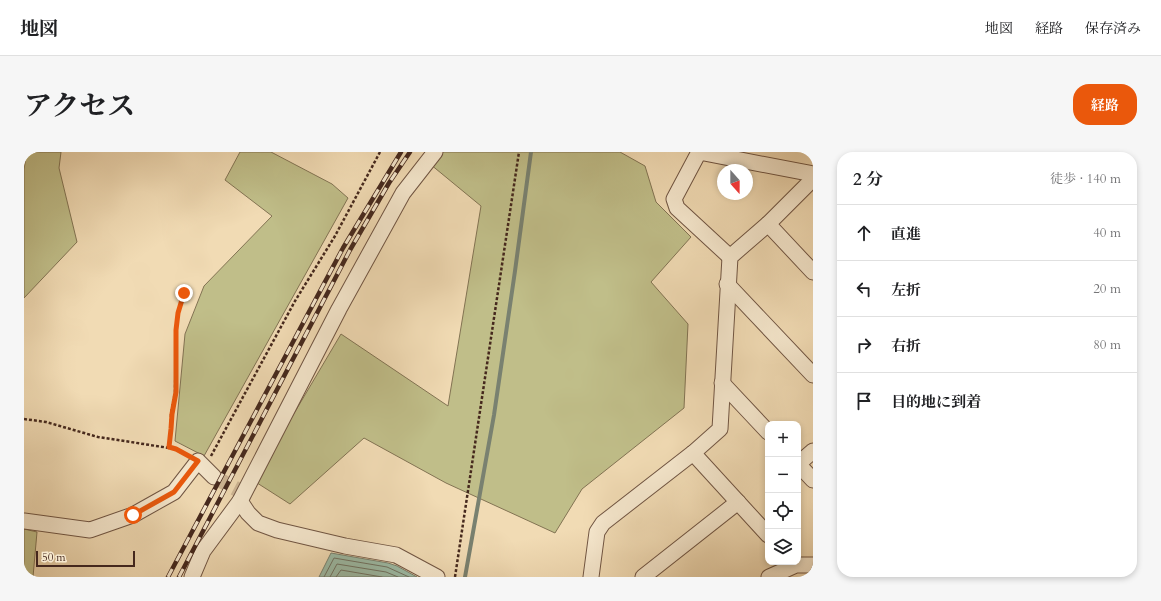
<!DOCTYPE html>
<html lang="ja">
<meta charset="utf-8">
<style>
body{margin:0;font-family:Cardo,"Noto Serif JP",serif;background:#f6f6f6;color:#202124}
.controls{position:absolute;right:12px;bottom:12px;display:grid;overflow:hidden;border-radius:8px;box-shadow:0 2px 6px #0003}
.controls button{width:36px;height:36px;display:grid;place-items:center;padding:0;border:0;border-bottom:1px solid #e0e0e0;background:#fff;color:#202124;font:20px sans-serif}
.compass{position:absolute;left:693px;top:12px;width:36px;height:36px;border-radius:50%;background:#fff;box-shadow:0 2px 6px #0003;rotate:159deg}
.scale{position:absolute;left:12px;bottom:10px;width:99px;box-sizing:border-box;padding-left:4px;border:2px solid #45281d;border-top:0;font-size:11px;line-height:14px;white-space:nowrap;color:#45281d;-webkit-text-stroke:3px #f6e8ce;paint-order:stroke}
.stop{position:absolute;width:12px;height:12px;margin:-9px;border:3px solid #ea580c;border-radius:50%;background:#fff}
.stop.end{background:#ea580c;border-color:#fff;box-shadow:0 1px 4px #0008}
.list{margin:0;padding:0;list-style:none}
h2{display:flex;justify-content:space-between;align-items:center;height:52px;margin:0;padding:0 16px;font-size:17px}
h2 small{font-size:13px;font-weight:400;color:#757577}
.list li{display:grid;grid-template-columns:26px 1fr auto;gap:12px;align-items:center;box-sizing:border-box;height:56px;padding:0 16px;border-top:1px solid #e0e0e0}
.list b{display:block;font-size:15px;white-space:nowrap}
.list em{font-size:13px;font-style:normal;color:#757577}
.icon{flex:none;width:22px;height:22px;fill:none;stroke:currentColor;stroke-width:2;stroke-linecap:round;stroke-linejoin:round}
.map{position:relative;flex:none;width:789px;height:425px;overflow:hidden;border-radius:16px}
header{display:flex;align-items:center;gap:24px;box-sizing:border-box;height:56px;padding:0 20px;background:#fff;border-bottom:1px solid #e0e0e0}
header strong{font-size:19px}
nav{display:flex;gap:22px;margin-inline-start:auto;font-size:14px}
.intro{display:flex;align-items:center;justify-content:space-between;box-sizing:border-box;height:96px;padding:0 24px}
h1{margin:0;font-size:28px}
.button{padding:10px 18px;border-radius:16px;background:#ea580c;color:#fff;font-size:14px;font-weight:700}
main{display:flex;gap:24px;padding:0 24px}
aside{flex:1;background:#fff;border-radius:16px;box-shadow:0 2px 6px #0003}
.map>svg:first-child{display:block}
.green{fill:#c0be89;stroke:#827353}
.water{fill:#9cbca7;stroke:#798170}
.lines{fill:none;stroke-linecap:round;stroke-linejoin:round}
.shore{stroke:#707262;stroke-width:1}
.stream{stroke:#798170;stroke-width:4}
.minor-tunnel{stroke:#cfb796;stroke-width:15;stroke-dasharray:15 8;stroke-linecap:butt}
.minor-casing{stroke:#705543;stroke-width:17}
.path{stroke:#45281d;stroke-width:2.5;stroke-dasharray:3 2;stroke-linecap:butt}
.minor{stroke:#f6e8ce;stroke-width:15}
.rail-casing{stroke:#45281d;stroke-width:4.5}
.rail{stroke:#f6e8ce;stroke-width:3;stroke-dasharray:9;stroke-linecap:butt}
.route{stroke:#ea580c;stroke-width:5}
</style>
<header>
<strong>地図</strong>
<nav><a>地図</a><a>経路</a><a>保存済み</a></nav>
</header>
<div class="intro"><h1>アクセス</h1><a class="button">経路</a></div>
<main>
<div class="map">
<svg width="789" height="425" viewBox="0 0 789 425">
<rect width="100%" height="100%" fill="#f1dbb4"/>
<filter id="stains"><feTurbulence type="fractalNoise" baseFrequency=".005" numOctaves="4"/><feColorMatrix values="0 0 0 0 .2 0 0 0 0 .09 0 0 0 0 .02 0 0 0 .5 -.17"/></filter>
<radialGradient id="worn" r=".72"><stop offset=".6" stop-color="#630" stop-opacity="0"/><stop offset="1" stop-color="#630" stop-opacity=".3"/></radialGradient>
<g class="green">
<path d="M3 0H37L35 16 53 90 0 146V17Z"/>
<path d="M216 0H247L308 32 324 46 180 304 151 289 161 182 180 134 248 64 201 28Z"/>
<path d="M415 0H596L621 14 632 50 667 85 627 130 664 172 660 256 558 337 531 381 422 331 340 286 266 352 230 329 317 182 424 254 457 54 406 12Z"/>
<path d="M0 377 13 380 9 425H0Z"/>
</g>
<path class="water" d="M307 401 364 411 373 414 393 425H295Z"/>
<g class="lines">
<g class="shore">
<path d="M300 425 310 406 363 415 385 425"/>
<path d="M306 425 313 412 362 420 374 425"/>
<path d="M312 425 317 418 358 425"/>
</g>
<path class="stream" d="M441 425 470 263 491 119 507 0"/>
<path class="minor-tunnel" d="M190 325 220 341"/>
<g class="minor-casing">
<g id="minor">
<path d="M744 72 789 120"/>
<path d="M706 105 653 56 650 47 675 0 789 22"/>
<path d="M703 132 789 223"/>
<path d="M698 231 744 280"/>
<path d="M669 301 744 383"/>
<path d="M774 312 789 328"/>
<path d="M774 312 789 299"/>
<path d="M216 349 224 361 234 371 253 378 321 394 372 403 413 425"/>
<path d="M0 369 66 378 109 363 150 340 174 309 190 325"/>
<path d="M168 425 179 399 216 349 315 157 379 41 411 0"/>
<path d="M567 425 573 380 579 371 669 301 696 277 706 105 744 72 789 27"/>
<path d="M619 425 714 350"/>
<path d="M745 425 772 413H789"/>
</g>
</g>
<g class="path">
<path d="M0 267 22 270 74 285 152 297 163 303"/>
<path d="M145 295 147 277V262L151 240 152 178 154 161 160 141"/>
<path d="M187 304 271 149 311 84 356 0"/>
<path d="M431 425 495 0"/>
</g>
<use href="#minor" class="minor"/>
<g class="rail-casing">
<g id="rail">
<path d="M144 425 319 96 377 0"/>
<path d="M155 425 326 98 365 31 386 0"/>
</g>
</g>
<use href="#rail" class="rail"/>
</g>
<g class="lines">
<path class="route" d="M109 363 150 340 174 309 152 297 145 295 147 277 148 262 152 240V178L154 161 160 141"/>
</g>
<rect width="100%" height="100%" filter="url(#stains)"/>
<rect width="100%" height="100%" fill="url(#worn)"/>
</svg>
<div class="controls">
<button>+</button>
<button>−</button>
<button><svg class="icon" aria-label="locate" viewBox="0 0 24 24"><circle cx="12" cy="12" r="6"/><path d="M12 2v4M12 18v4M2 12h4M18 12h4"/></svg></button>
<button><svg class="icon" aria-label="layers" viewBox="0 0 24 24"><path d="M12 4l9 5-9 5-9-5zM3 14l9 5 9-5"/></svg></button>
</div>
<svg class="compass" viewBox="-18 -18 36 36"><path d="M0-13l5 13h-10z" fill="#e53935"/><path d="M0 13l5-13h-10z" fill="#757577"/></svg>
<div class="scale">50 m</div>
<div class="stop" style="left:109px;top:363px"></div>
<div class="stop end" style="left:160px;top:141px"></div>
</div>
<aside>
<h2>2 分<small>徒歩 · 140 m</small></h2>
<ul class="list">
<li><svg class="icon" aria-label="ahead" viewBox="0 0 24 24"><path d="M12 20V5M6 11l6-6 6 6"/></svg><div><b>直進</b></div><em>40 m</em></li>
<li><svg class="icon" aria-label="left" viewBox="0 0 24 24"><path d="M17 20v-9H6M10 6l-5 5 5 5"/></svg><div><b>左折</b></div><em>20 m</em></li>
<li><svg class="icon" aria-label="right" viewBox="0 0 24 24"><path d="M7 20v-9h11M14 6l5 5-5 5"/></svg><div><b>右折</b></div><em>80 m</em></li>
<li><svg class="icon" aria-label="arrive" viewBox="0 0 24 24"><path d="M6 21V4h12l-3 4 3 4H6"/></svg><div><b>目的地に到着</b></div></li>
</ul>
</aside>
</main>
